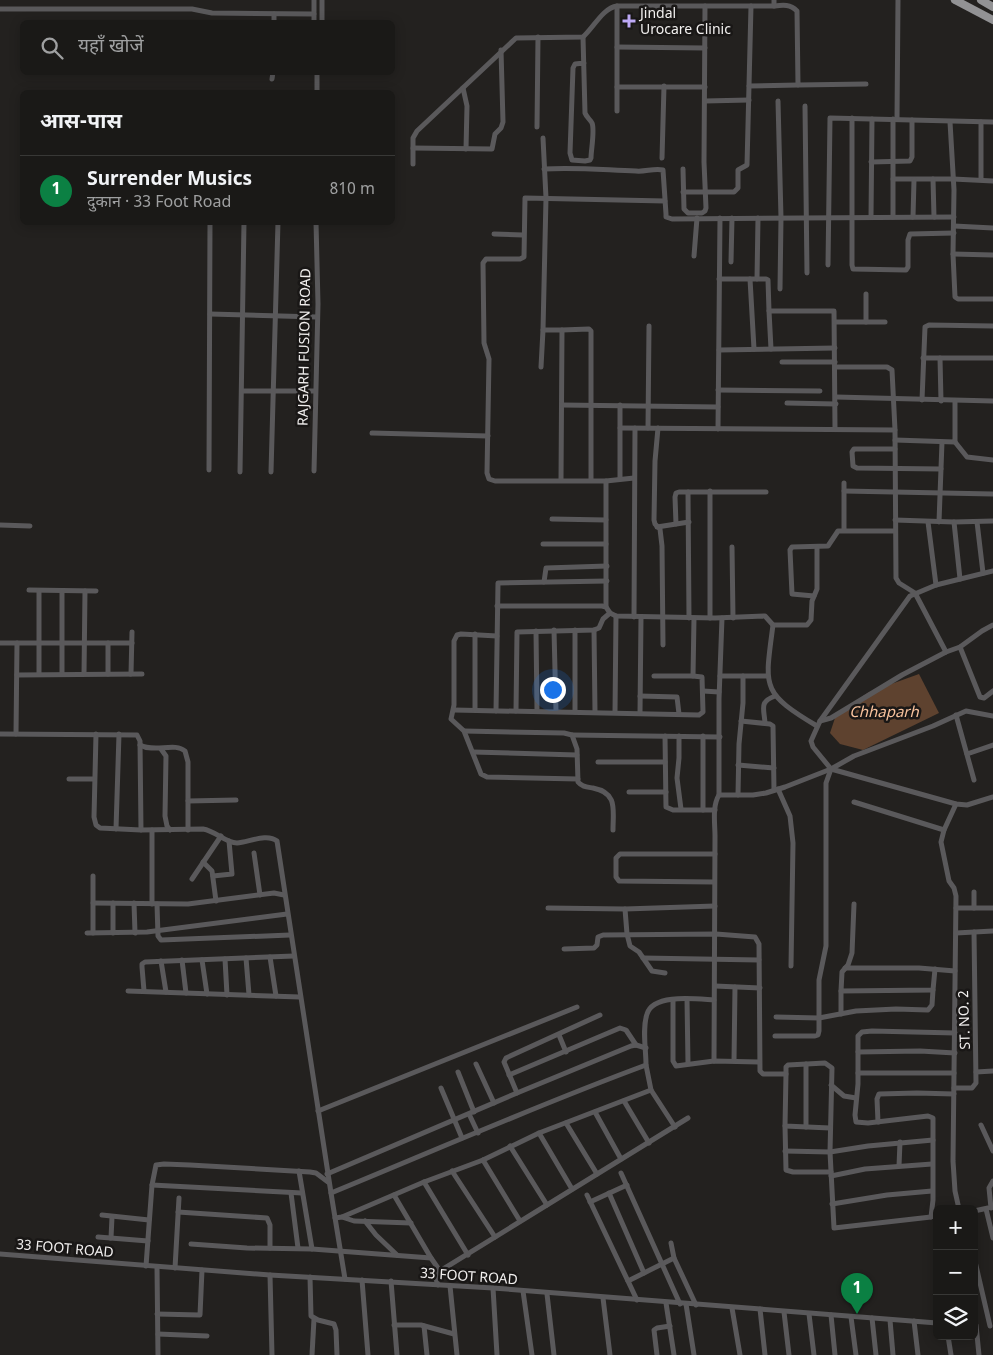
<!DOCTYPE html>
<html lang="hi">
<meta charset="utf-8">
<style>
body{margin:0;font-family:Georgia,"Noto Sans Devanagari",serif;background:#272624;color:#f1f3f6}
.controls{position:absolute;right:15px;bottom:15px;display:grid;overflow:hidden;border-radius:8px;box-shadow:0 2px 12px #0003}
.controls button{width:45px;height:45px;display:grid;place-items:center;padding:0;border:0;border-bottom:1px solid #383836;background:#1a1917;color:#f1f3f6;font:25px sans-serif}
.you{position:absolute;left:552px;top:689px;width:18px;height:18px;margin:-12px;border:4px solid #fff;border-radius:50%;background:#1a73e8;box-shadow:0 0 0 8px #1a73e833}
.badge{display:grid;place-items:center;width:32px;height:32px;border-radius:50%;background:#0b8043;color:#fff;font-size:16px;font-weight:700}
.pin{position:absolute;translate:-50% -41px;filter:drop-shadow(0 1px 2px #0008)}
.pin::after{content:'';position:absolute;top:26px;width:18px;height:15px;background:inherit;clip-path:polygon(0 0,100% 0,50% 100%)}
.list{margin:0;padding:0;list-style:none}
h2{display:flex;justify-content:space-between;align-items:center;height:65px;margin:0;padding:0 20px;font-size:21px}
h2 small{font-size:16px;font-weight:400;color:#9fa0a1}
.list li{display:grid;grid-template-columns:32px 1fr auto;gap:15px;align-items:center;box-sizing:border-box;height:70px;padding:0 20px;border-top:1px solid #383836}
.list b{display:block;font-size:19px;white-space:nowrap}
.list p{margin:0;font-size:16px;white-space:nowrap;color:#9fa0a1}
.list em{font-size:16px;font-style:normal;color:#9fa0a1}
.icon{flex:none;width:28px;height:28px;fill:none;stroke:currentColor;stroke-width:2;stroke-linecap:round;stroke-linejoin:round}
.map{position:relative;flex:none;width:993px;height:1355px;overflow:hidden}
.search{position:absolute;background:#1a1917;box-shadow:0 2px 12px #0003;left:20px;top:20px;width:375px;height:55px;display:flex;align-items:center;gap:12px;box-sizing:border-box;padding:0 18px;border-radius:8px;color:#9fa0a1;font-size:19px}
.panel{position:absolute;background:#1a1917;box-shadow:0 2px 12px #0003;left:20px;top:90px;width:375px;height:135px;border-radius:8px}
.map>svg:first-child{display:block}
.water{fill:#5e422f}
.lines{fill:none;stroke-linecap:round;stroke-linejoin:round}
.street{stroke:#5a595b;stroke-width:5}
.primary{stroke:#929294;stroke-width:8}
.poi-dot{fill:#bda9f5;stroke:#191716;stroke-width:2}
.labels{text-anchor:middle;stroke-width:5;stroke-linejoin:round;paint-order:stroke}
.poi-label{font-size:14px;fill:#f1efee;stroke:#191716;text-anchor:start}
.street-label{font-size:14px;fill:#f1efee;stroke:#191716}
.water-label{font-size:15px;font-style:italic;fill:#f8c29d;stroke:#191716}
</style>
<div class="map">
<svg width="993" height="1355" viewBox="0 0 993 1355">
<rect width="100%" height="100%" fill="#23211f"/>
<path class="water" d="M919 674 939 713 863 750 840 744 830 733 836 715 869 692Z"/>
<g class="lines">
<g class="street">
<path d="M314 0V22"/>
<path d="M774 6C783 5 790 4 797 11L798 85 866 84"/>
<path d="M0 9H192L212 13 314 14"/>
<path d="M274 22V14"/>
<path d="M322 22V0"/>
<path d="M583 37 585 113C587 118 590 119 592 123 595 130 591 150 591 158L590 160 585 161 572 160 570 153 573 68 575 64 584 63"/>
<path d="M617 47 705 48"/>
<path d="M272 79 273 72"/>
<path d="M749 86 798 85"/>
<path d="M617 87H705"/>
<path d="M463 88 467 106 466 149"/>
<path d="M317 92V72"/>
<path d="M705 101 749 100"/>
<path d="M778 101 781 218 780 289"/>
<path d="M805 106 807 273"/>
<path d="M617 111V6"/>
<path d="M852 118V265L853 269 906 270 908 267V240L910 234 954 233"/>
<path d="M893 119V217"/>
<path d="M897 119 898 0"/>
<path d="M950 122 954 190 953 254 955 297 958 299H993"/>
<path d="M981 122V179"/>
<path d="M537 127 538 37"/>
<path d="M543 138 546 198 543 330H562L561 480"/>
<path d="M413 148 492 149 495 134 501 128 503 122 501 50"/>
<path d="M662 158 664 86"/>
<path d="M871 162 910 161 912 157V120"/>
<path d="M413 164V138L417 131 516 38 583 37C594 27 603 8 617 6H774V0"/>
<path d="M544 169C575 167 605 170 636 171 645 172 654 168 663 170L666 214V217L672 219 954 217"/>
<path d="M683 169 684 209 688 213H702L705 211 706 208 704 162 705 6"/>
<path d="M893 179H953L993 181"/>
<path d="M933 179 934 217"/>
<path d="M683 192H734L738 188V170L747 165 751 6"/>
<path d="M871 217 872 119"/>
<path d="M913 217 914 180"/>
<path d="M954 226 993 228"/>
<path d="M494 234 523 235"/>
<path d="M953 254 993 255"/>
<path d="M694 256 697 218"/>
<path d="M731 262 732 218"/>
<path d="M828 265 830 118 993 122"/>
<path d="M719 279H766L768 280 769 311H834L835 429"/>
<path d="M750 279 754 349"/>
<path d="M757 279 758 218"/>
<path d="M866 294V322"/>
<path d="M769 311 771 349"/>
<path d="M210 314 317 317"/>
<path d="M835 322H885"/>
<path d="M562 330 589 329 591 331V480"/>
<path d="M719 350 835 348"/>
<path d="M923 358H993"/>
<path d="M940 358 941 401"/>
<path d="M782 362H835"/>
<path d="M541 367 543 330"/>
<path d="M835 367H887L892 370 895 430 896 578 899 583 915 593 946 652"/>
<path d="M718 390 820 391"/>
<path d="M242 391H315"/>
<path d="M836 397 993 401"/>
<path d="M922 400 925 327 929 325 993 326"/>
<path d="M787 403 836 404"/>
<path d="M562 405 718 407"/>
<path d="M620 405V478"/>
<path d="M620 428 895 430"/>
<path d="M648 428 649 326"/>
<path d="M658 428 655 461 654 520 655 524 660 529 662 546 663 645"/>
<path d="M718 429 720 218"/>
<path d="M372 433 488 436"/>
<path d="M895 440 955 442V401"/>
<path d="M955 442 967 457 993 460"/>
<path d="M895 449H854L852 452 853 466 857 468 941 469"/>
<path d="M209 470 210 222"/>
<path d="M314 471 318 304 316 222"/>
<path d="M240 472 244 222"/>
<path d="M271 472 278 222"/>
<path d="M634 478 606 481H495L489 479 487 473 489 359 484 343 483 263 486 259H520L524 257 525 198 665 201"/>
<path d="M844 483V530"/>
<path d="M710 491V618"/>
<path d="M844 491 993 494"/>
<path d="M688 492 689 618"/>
<path d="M552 519 606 520"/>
<path d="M895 520 954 522 993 521"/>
<path d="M928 522 936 585"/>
<path d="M939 522 942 442"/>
<path d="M954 522 960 579"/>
<path d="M977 522 983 573"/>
<path d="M676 524 675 497 676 493 679 492H766"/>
<path d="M0 525 30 526"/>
<path d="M657 527 689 522"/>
<path d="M543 544H606"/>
<path d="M732 547 733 618"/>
<path d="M993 571 936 585 910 596 820 721 811 741 813 747 831 769 956 804 967 805 993 797"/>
<path d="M544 582 546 568 607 566"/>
<path d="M29 590 96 591"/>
<path d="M39 591V674"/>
<path d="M814 596 792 594 790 550 792 547 828 546 838 531H895"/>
<path d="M497 606H602L606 607 610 613 616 616 715 618 765 616 773 625H807L811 620 812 601 817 589V547"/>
<path d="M606 607V481"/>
<path d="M634 617 635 428"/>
<path d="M773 625C765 687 760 692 817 726"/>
<path d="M554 630 556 711"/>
<path d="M575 630V712"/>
<path d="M594 630 595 712"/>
<path d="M536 631 537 711"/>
<path d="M497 636 461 634 457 635 454 641V705L451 719 464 731 481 774 487 777 578 779"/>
<path d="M0 643H132"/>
<path d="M960 647 980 697 984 698 993 691"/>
<path d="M62 674V591"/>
<path d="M84 674 85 591"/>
<path d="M108 674V643"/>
<path d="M131 674 132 632"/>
<path d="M17 675 142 674"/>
<path d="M693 676 694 618"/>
<path d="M720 676H767"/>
<path d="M703 691 719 692"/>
<path d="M640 696 677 697 679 714"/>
<path d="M454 710 699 715 703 712 702 677 693 676H654"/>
<path d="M475 710V634"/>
<path d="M496 711 498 583 607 581"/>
<path d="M516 711 517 632 594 630 599 628 603 619 610 613"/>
<path d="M615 712 616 616"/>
<path d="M640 713 641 617"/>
<path d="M956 715 974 780"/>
<path d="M741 721 770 724 773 726 774 790"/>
<path d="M820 721 831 718 902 675 946 652 960 647 982 631 993 625"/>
<path d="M765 723C764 708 759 702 775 696"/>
<path d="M464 731 564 733 572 735 577 749 578 782C582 787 587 787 593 788 618 793 613 809 613 830"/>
<path d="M0 734 137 735 140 741 141 830"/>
<path d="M16 734 17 643"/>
<path d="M96 734 94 817 96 825 100 828 141 830 203 829C216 831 225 843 237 843 249 842 267 833 277 841L331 1193"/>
<path d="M572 735 720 737"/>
<path d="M665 736 666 807 673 810H715"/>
<path d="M679 736V758L677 778 681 809"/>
<path d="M140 745C154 753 175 742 185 751L188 762V830"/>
<path d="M161 749 166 756 165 816 167 826 170 830"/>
<path d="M473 752 577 755"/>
<path d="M967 754 993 745"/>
<path d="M598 762H665"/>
<path d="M738 765 774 768"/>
<path d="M69 779H94"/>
<path d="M778 789 790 816 793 843 791 966"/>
<path d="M629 792H666"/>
<path d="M719 795V699L722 618"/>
<path d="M738 795 739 744 743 703V676"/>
<path d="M188 801 236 800"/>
<path d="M854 802 944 830"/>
<path d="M956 804 944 830 941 842 949 881 954 888 956 896 953 1161 955 1191 959 1209"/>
<path d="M703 810V736"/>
<path d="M116 829 119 734"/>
<path d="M152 830V904"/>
<path d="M254 853 260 895"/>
<path d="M203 862 212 871 216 901"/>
<path d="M213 876 232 874 229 841"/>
<path d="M192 879 221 836"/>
<path d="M714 882 619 881 616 877V858L620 854H715"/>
<path d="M974 892V908"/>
<path d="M93 903 188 904 274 893 284 895"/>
<path d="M134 903 135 933"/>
<path d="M157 904 158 936 161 940 290 935"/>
<path d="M854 904 852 953 848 965 842 972 841 991 933 990 935 969"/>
<path d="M548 908 625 909 715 906"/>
<path d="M956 908H993"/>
<path d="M625 909 627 934 630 946 639 952 652 971 665 973"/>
<path d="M87 933 147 932 287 914"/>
<path d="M93 933V876"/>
<path d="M113 933V903"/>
<path d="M956 933 993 931"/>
<path d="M564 949 594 948 597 945 598 937 603 935 716 934 755 937 759 944 760 1071 763 1074H786V1067L788 1065 825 1063 832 1068 830 1152 834 1228 931 1217"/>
<path d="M270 957 276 996"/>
<path d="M246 958 249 995"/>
<path d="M643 958 759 960"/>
<path d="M225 959 227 995"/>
<path d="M182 960 186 993"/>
<path d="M202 960 207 994"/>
<path d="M161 961 166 992"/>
<path d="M845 968H919L955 971"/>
<path d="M715 986 760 988"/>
<path d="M128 991 300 997"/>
<path d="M144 991 142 967V964L145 962 294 956"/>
<path d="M841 991V1014"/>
<path d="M687 999 688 1063"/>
<path d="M673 1000V1061L676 1066 714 1061 759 1062"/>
<path d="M776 1017 819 1018 856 1011 896 1009 928 1010 932 1005 933 990"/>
<path d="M559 1035 566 1052"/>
<path d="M775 1036H815L818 1035 819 1031V980L826 946V783L831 769"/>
<path d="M858 1052 920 1051 955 1053"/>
<path d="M714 1061 715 836C715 824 712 806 719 795H753L766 793 785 787 831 769 854 756 933 726 966 711 993 716"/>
<path d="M734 1061 735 987"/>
<path d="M476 1064 494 1103"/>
<path d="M806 1064V1127"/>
<path d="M646 1065 651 1090 675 1127"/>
<path d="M458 1072 474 1112"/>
<path d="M976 1072 993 1071"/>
<path d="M858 1073H954"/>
<path d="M786 1074 785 1126 830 1128"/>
<path d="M509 1075 620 1028 626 1030 636 1045"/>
<path d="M831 1085 844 1096 856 1098"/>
<path d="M441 1088 462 1138"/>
<path d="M954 1088H972L976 1083 974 932"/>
<path d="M517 1093 504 1062 506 1058 600 1015"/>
<path d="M624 1101 649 1143"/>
<path d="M318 1111 577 1007"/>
<path d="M595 1112 621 1159"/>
<path d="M469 1114 478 1133"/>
<path d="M878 1122 877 1099 879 1094 917 1093 954 1094"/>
<path d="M566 1123 597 1174"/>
<path d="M981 1125 993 1151"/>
<path d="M785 1126 786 1170 793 1172H831"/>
<path d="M539 1133 572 1189"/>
<path d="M510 1146 547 1205"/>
<path d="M785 1151 830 1152 868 1146 933 1140"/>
<path d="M483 1160 520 1221"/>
<path d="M899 1166 900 1142"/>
<path d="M299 1171 312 1249"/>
<path d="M452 1171 495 1237"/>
<path d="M621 1173 680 1304"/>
<path d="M327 1174 517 1093 631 1046 636 1045 646 1048"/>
<path d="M831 1176 865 1169 932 1164"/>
<path d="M424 1182 468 1255"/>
<path d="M152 1185 302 1193"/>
<path d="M291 1193 298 1248"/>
<path d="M609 1193 644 1273"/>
<path d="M394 1195 431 1258"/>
<path d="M587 1195 637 1300"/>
<path d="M590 1202 627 1185"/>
<path d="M832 1204 887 1195 932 1191"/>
<path d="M991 1208 989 1188 993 1181"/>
<path d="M986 1209 993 1238"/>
<path d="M974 1211 988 1208"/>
<path d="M178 1212 267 1218 270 1225V1248"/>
<path d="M102 1215 149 1220"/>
<path d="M937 1215 931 1217 933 1200V1118L928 1116 868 1123 856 1122 855 1115 858 1084V1036L862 1032 872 1031 955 1033"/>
<path d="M342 1217 354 1221 411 1223"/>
<path d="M335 1218 342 1217 424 1182 483 1160 539 1133 651 1090"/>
<path d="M365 1221 376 1235 397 1255"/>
<path d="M98 1237 148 1241"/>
<path d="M111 1238 112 1217"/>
<path d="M671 1243 674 1258 696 1305"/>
<path d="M191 1244 247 1248 312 1249 431 1258 440 1271 435 1276 438 1285"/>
<path d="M0 1254 270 1275 493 1288 937 1323"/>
<path d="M974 1257 990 1326"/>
<path d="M146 1266 152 1185 156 1165 164 1164 190 1165 310 1172 316 1173 328 1182"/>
<path d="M157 1267 158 1355"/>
<path d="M175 1268 179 1198"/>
<path d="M440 1271 688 1118"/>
<path d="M270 1275 272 1355"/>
<path d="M310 1277 311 1316 318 1320 334 1324 336 1330 337 1355"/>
<path d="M345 1279 331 1193C436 1150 540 1104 646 1065 646 1049 642 1029 647 1014 653 993 697 999 714 1000"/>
<path d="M362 1280 368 1355"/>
<path d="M391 1281 397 1355"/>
<path d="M628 1281 674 1258"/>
<path d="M450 1286 457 1355"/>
<path d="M493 1288 497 1355"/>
<path d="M523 1291 532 1355"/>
<path d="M547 1294 554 1355"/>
<path d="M603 1298 610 1355"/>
<path d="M666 1303 674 1355"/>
<path d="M686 1304 694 1355"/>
<path d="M732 1308 740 1355"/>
<path d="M760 1309 765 1355"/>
<path d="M784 1312 789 1355"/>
<path d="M157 1314 200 1315 202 1270"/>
<path d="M809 1314 814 1355"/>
<path d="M831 1315 835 1355"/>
<path d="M851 1317 856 1355"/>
<path d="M872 1318 876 1355"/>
<path d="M890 1320 893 1355"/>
<path d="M914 1321 918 1355"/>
<path d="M394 1325H421L454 1334"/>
<path d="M976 1325 979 1355"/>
<path d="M424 1326 427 1355"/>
<path d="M158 1334 207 1336"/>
<path d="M948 1336 951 1355"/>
<path d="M312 1355 314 1319"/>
<path d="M657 1355 654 1330 657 1328 670 1326"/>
</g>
<g class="primary">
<path d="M955 0 993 20"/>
<path d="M981 0 993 7"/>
</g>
</g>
<path class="poi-dot" d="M626.5 13.5h5v5h5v5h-5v5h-5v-5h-5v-5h5z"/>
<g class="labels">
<g class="poi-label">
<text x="640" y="18">Jindal<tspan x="640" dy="16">Urocare Clinic</tspan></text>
</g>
<g class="street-label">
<text transform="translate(304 347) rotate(-89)" y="5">RAJGARH FUSION ROAD</text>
<text transform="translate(964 1020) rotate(-92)" y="5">ST. NO. 2</text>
<text transform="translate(65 1248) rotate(5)" y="5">33 FOOT ROAD</text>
<text transform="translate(469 1276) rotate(4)" y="5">33 FOOT ROAD</text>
</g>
<g class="water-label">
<text x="884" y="717">Chhaparh</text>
</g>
</g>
</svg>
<div class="controls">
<button>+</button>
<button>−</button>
<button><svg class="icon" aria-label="layers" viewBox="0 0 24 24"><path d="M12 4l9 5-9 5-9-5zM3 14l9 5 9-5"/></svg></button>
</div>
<div class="you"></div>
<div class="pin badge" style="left:857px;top:1314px">1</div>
<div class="search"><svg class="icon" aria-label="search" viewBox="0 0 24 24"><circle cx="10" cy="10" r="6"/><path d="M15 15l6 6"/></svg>यहाँ खोजें</div>
<section class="panel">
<h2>आस-पास<small></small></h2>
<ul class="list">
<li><span class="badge">1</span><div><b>Surrender Musics</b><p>दुकान · 33 Foot Road</p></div><em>810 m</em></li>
</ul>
</section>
</div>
